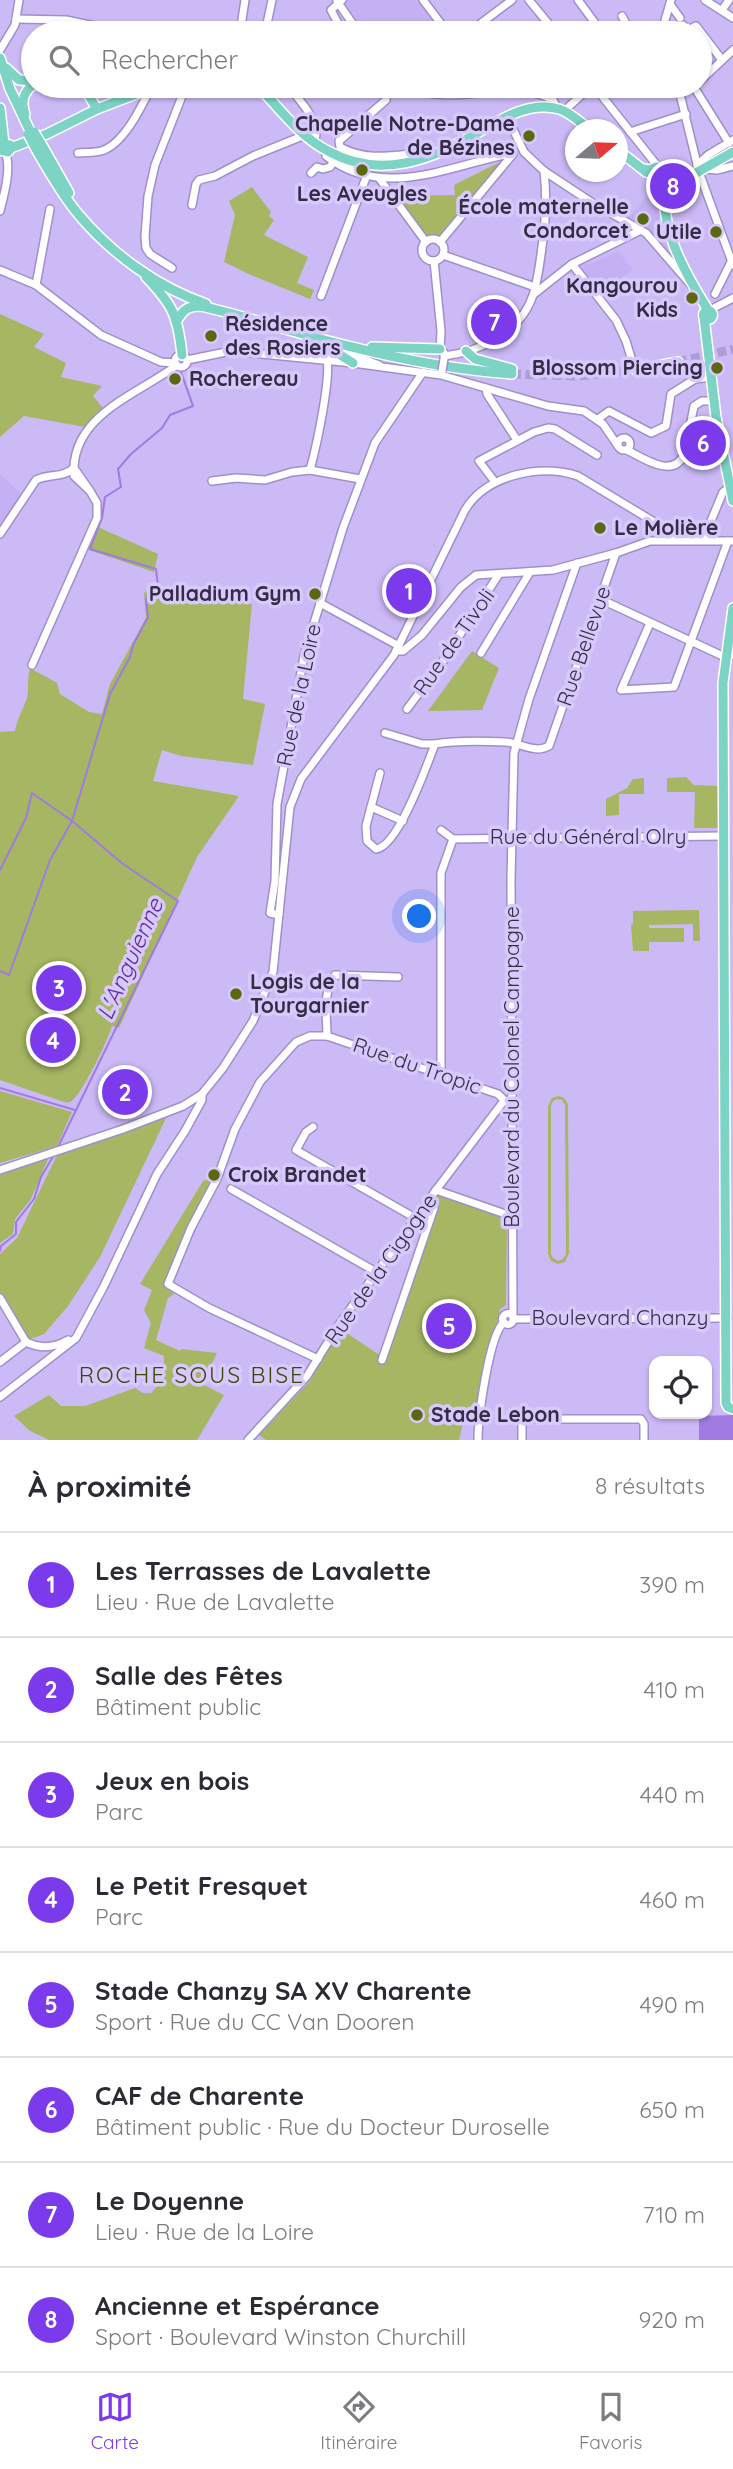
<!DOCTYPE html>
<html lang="fr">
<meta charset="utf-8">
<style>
body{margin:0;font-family:Quicksand,sans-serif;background:#f7f7f7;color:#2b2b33}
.controls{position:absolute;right:21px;bottom:21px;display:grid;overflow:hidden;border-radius:14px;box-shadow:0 2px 5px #0004}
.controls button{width:63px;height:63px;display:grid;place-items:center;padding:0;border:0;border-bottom:2px solid #e1e1e2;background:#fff;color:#2b2b33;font:35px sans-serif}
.compass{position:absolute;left:565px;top:119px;width:63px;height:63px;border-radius:50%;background:#fff;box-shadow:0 2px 5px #0004;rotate:71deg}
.you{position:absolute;left:420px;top:917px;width:24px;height:24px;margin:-18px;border:5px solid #fff;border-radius:50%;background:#1a73e8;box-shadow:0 0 0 10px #1a73e833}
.badge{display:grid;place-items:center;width:46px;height:46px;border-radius:50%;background:#7c3aed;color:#fff;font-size:23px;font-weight:700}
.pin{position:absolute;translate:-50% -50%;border:4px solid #fff;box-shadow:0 2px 7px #0006}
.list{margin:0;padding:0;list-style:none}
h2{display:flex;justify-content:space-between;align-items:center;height:91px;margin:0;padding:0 28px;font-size:30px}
h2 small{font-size:23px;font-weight:400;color:#7c7c81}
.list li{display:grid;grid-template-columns:46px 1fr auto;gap:21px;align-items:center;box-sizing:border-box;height:105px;padding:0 28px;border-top:2px solid #e1e1e2}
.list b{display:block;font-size:26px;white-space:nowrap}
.list p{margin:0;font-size:23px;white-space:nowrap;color:#7c7c81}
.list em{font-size:23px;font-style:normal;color:#7c7c81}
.icon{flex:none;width:38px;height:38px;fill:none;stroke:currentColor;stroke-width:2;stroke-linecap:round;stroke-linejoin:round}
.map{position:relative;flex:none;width:733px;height:1440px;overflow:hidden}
.search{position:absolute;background:#fff;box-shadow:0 2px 5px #0004;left:21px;right:21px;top:21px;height:77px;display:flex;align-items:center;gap:18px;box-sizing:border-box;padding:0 24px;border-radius:38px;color:#7c7c81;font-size:26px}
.sheet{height:931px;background:#fff}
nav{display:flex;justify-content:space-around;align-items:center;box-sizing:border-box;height:98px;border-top:2px solid #e1e1e2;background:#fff;font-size:19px;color:#7c7c81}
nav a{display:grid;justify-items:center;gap:4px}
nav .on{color:#7c3aed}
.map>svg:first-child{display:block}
.built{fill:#c5b0f4}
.green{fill:#a6b662;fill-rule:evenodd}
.water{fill:#9f7be2}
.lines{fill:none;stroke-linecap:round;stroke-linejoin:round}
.stream{stroke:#9f7be2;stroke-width:2}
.major-tunnel{stroke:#ae9ed3;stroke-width:9;stroke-dasharray:9 4.5;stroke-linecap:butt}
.minor-casing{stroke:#a18fca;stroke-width:10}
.major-casing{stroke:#fff;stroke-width:12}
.minor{stroke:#fff;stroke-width:7}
.major{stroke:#7dd4c5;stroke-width:9}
.minor-bridge-casing{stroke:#a18fca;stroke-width:10;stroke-linecap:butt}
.major-bridge-casing{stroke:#fff;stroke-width:12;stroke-linecap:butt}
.minor-bridge{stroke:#fff;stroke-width:7}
.major-bridge{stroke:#7dd4c5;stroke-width:9}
.poi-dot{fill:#5b680f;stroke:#d7c9fb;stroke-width:2.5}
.labels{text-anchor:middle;stroke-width:7;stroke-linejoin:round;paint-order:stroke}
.poi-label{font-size:21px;font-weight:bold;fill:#342d45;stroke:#d7c9fb;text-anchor:end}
.street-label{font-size:21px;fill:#342d45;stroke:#d7c9fb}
.water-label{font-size:23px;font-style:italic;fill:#602ca4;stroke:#d7c9fb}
.neighbourhood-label{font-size:23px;letter-spacing:2px;fill:#3e470b;stroke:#d7c9fb}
</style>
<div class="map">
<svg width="733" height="1440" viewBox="0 0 733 1440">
<rect width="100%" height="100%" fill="#ccbaf7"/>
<g class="built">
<path d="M348 0H418L443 33H364L345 3Z"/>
<path d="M655 188 657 212 670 248 664 250 627 219Z"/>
<path d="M616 252H619L633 270 598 295 577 270 578 264 585 262 586 264 593 263Z"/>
<path d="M0 474 21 494 0 527Z"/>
</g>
<g class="green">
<path d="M504 160 441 237H428L397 196 455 195 454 185Z"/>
<path d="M252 187 271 212 269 216 274 220 264 235 308 257 297 283 314 290 310 299 251 275 224 262 235 215 229 201Z"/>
<path d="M0 314 44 334 34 347 66 363 61 377 102 386 93 396 103 408 96 413 85 427 24 416 0 437Z"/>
<path d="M98 527 158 554 154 572 89 550Z"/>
<path d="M156 587 159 597 252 604 243 699 265 704 253 765 181 756 162 750 153 781 239 796 197 857 119 1028 112 1026C109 1038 80 1099 70 1102 68 1103 66 1102 64 1102L0 1080V732L15 731C17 718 23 710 27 698 29 688 27 679 30 668L57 683 60 694 89 712 102 714 110 684 146 618 144 593Z"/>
<path d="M472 651 499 668 482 710 428 711Z"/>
<path d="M686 777 694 785 718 786V828H694L695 792H667V778Z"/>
<path d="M644 778V794H619V815L606 816V799L627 788 633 779Z"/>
<path d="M699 910 700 941H693V924L649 925V928H684V942H649V951H633L631 925 633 924V911Z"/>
<path d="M0 1091 72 1112 57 1146 0 1163Z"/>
<path d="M559 1096 564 1098 568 1104 569 1253 565 1262 558 1264 551 1261 548 1254V1106L552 1098ZM557 1099 562 1100 565 1105 566 1254 563 1259 558 1261 553 1258 551 1254V1106L553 1101Z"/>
<path d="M167 1116 100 1257 68 1306 44 1334 28 1340 0 1293V1254L17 1238 58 1153 97 1142Z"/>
<path d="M49 1157 31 1199 15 1219 13 1234 0 1243V1173Z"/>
<path d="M214 1178 164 1283 167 1289 174 1294 168 1298 156 1340 180 1351 181 1349 217 1353 202 1384 224 1395 197 1440H49L30 1431 14 1416 49 1395 61 1406H85L135 1388 143 1393H151L163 1379 164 1356 144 1348 151 1323 144 1310 152 1290 140 1284 203 1181Z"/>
<path d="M438 1193 472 1203 507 1220 506 1305 500 1309 478 1417 474 1420 464 1419 459 1440H266L259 1435 310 1381 335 1337 342 1330 384 1358 436 1209 432 1200Z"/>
</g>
<path class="water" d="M733 1415V1440H699V1416Z"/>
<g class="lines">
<g class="stream">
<path d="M0 870 26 818 32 793 72 821 50 860 9 975 0 971"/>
<path d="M0 1088 75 1110"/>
<path d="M58 1147 178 901 123 864 72 821 110 694 130 657 133 645 148 617 146 600 148 594 158 586 156 569 90 549 102 518 105 497 121 487 118 469 131 454 162 428 170 415 193 406 181 372"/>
<path d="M0 1251 1 1246 16 1234V1222L34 1199 41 1177 54 1155"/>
</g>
<g class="major-tunnel">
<path d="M678 362 733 349"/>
<path d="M512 374 578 376 636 370"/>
</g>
<g class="minor-casing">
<g id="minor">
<path d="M342 0 331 10 343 33"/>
<path d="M423 0 448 33"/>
<path d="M529 0 556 33"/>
<path d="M578 0 595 23"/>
<path d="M705 0 733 18"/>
<path d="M337 1 359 33"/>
<path d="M670 4 680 18"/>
<path d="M722 10 729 0"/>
<path d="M622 16 631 33"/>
<path d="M16 19 66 20 128 33"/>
<path d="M683 25 686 31 696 26 722 60"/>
<path d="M240 33 245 0"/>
<path d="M265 33 272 0"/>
<path d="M468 33 512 0"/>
<path d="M655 33 663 27"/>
<path d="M665 33 663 27 671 0"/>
<path d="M0 50 15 25 19 0"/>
<path d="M700 81 733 50"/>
<path d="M288 86C299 100 323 123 314 142"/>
<path d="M325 86 333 92"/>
<path d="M379 86 387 92 386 100 339 141 340 147C370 163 397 154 429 152L433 155"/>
<path d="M409 86C454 110 507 75 553 100L557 108"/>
<path d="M594 86 659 168"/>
<path d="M678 86 699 172 733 265"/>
<path d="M694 87 729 143"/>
<path d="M564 111 588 89"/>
<path d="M507 117 524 152 544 171 591 202 646 233 691 285"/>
<path d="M630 132 686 114"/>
<path d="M326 150V156C383 201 452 165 513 153"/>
<path d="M78 153C85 152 94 153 101 151 123 145 141 108 150 89"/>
<path d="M697 165 708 155 733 140"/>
<path d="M705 169 717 170 733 166"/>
<path d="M311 173 317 167 323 169 330 167 334 161"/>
<path d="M379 178 426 242"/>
<path d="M192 205 196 184 199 180 215 176 253 156 305 135"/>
<path d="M0 211C4 195 12 167 5 152"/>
<circle cx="433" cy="250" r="11"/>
<path d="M440 242 513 154"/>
<path d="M443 255 535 287"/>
<path d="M434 261 441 331 440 349 444 353"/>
<path d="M572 264 616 320 626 341 633 364"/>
<path d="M172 268 150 254 146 248 145 237 148 196 155 165 186 86"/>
<path d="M0 270 36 285 101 335 161 362 175 363"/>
<path d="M36 285 50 209"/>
<path d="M534 294 572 264 641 230"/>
<path d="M715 294 733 258"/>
<path d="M321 296 367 175"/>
<path d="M710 310 733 298"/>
<path d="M340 353 356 356 379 365"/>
<circle cx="181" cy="361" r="6"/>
<path d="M444 356C480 352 521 332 533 295 538 280 540 262 542 247 546 221 547 197 544 171"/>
<path d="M187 360 231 351 353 363 441 375 548 406 584 411 603 424 618 446"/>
<path d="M486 388 487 394 517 440"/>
<path d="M598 419 609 411 651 433 666 426 671 394 695 379 711 377"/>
<circle cx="624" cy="444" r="6"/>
<path d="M627 450C643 458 675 481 685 452L694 406 702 401H714"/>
<path d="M74 468 90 491 74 476C70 415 137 395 177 365"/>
<path d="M310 470C316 448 333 372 326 354"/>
<path d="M212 481 236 478 265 480 292 472 310 470 360 479"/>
<path d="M495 482 479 461 534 432 548 428 555 429 597 455"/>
<path d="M0 534 36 480C50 473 61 479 74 468"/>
<path d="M703 540 723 492 730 487"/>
<path d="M600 599 727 658 733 654"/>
<path d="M320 603 399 646"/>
<path d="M650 623 621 690 674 687 728 541"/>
<path d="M396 651H403L422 635 461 587 476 575 553 570 616 553 650 541H733"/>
<path d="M481 653 530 572"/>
<path d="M32 665 97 518V503L90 491"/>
<path d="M407 709 441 664 499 574"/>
<path d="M385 733 422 744H435"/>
<path d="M380 773 366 826 367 841 376 849C398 847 427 765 435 744 457 740 484 741 506 742 521 743 535 754 549 746L616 553"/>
<path d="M371 807 403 821"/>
<path d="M441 830 453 839"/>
<path d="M453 839 723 836"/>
<path d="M279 915 270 913 275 881 277 804 304 656 343 528 375 443 423 372"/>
<path d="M327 1036C327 1016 322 992 335 975L398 977"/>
<path d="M441 1074V873L453 839"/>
<path d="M313 1127 306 1132 296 1150 417 1219"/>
<path d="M0 1170 123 1129 183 1106 202 1094 223 1068 253 1021 273 972 290 807 301 779 394 655 465 510C486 475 541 463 578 476L669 531 677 540"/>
<path d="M231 1189 378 1273"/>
<path d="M436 1190 514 1217"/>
<path d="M0 1298 26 1342C40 1349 54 1348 68 1340"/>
<circle cx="508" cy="1319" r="5.5"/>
<path d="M513 1317 511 878 514 753 529 699 577 563"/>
<path d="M513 1319 727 1318"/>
<path d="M318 1359 209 1308 168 1284 191 1228 217 1179 235 1129 260 1082 296 1042 310 1036H327L498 1094 505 1101"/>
<path d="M382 1360 434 1208 429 1200"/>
<path d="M0 1362 26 1342"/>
<path d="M0 1397 76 1338 104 1286 157 1174 185 1131 202 1100V1094"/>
<path d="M248 1440 307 1376 338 1326 436 1190 503 1102 509 1100"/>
<path d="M478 1440C478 1418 489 1335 504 1322"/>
<path d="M522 1440V1421L531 1419H641L644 1424V1440"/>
</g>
</g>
<g class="major-casing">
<g id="major">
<path d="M0 58 10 89 31 133"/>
<path d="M6 68 19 80 33 81"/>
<path d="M83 86 97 109"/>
<path d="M258 86C279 108 300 137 328 151 380 180 432 160 479 132 503 118 530 101 559 109 570 112 581 123 590 130"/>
<path d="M0 108 4 144"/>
<path d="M25 114C21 103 23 92 33 85"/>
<path d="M43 147 69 193"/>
<path d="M11 148 47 134 97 109 157 86"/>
<path d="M0 150 8 152 10 149V145L4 144 3 150"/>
<path d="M618 150 646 172 656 174"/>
<path d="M37 151C50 173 62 195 79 215 112 254 157 287 206 304"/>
<path d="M645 169 649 170 657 167 665 172"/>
<path d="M669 176 696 173 733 152"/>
<path d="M668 178C654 220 686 275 708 310"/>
<path d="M146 277C173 305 178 316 182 355"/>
<circle cx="708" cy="315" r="4.5"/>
<path d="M704 317 716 417 733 501"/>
<path d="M176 322C183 310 187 306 201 306 252 318 301 335 352 347 404 360 459 370 512 374"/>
<path d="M323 344 353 363"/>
<path d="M372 347 440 349"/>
<path d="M466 351 475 359 512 369"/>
<path d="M636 370 678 362"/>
<path d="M733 608 723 683 726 1403 728 1407 733 1409"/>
</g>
</g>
<use href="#minor" class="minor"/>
<use href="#major" class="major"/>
<g class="minor-bridge-casing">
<path id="minor-bridge" d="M442 371 444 359"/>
</g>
<g class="major-bridge-casing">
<g id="major-bridge">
<path d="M34 132 43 147"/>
<path d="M28 134 37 151"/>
</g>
</g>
<use href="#minor-bridge" class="minor-bridge"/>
<use href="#major-bridge" class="major-bridge"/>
</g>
<g class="poi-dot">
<circle cx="529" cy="136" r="7"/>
<circle cx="362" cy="170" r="7"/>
<circle cx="643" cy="219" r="7"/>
<circle cx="716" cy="232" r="7"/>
<circle cx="692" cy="298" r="7"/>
<circle cx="211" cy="336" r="7"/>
<circle cx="717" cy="368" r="7"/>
<circle cx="175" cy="379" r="7"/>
<circle cx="600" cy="528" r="7"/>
<circle cx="315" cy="594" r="7"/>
<circle cx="236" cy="994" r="7"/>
<circle cx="214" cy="1175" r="7"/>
<circle cx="417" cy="1415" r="7"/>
</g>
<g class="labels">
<g class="poi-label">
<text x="515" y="131">Chapelle Notre-Dame<tspan x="515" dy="24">de Bézines</tspan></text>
<text x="362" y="201" text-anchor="middle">Les Aveugles</text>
<text x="629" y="214">École maternelle<tspan x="629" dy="24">Condorcet</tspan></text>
<text x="702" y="239">Utile</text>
<text x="678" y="293">Kangourou<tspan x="678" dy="24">Kids</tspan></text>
<text x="225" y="331" text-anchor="start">Résidence<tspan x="225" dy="24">des Rosiers</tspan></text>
<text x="703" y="375">Blossom Piercing</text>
<text x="189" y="386" text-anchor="start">Rochereau</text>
<text x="614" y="535" text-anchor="start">Le Molière</text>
<text x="301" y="601">Palladium Gym</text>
<text x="250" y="989" text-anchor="start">Logis de la<tspan x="250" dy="24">Tourgarnier</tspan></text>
<text x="228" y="1182" text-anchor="start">Croix Brandet</text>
<text x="431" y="1422" text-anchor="start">Stade Lebon</text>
</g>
<g class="street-label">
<text transform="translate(454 642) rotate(-55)" y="7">Rue de Tivoli</text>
<text transform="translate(584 646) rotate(-71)" y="7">Rue Bellevue</text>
<text transform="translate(299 695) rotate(-78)" y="7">Rue de la Loire</text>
<text x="588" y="844">Rue du Général Olry</text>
<text transform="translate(417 1066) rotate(19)" y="7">Rue du Tropic</text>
<text transform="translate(512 1067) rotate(-90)" y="7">Boulevard du Colonel Campagne</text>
<text transform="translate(381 1269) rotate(-55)" y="7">Rue de la Cigogne</text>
<text x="620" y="1325">Boulevard Chanzy</text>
</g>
<g class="water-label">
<text transform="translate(130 959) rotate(-66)" y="8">L'Anguienne</text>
</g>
<g class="neighbourhood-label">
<text x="192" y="1383">ROCHE SOUS BISE</text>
</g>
</g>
</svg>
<div class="controls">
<button><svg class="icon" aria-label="locate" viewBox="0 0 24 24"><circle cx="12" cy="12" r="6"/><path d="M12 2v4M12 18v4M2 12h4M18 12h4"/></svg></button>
</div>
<svg class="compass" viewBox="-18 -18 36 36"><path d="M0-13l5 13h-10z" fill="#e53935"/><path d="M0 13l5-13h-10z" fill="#7c7c81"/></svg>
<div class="you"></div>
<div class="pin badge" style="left:409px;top:591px">1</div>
<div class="pin badge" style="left:125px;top:1092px">2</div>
<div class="pin badge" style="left:59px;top:988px">3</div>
<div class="pin badge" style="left:53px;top:1040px">4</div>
<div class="pin badge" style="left:449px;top:1326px">5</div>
<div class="pin badge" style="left:703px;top:443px">6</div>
<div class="pin badge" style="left:494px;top:322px">7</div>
<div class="pin badge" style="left:673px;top:186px">8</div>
<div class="search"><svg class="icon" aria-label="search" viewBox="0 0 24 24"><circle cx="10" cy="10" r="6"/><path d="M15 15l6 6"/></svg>Rechercher</div>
</div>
<section class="sheet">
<h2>À proximité<small>8 résultats</small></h2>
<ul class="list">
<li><span class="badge">1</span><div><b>Les Terrasses de Lavalette</b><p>Lieu · Rue de Lavalette</p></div><em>390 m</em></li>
<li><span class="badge">2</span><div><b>Salle des Fêtes</b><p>Bâtiment public</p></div><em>410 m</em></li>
<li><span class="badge">3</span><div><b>Jeux en bois</b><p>Parc</p></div><em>440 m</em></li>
<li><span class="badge">4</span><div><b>Le Petit Fresquet</b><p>Parc</p></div><em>460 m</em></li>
<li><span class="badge">5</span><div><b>Stade Chanzy SA XV Charente</b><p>Sport · Rue du CC Van Dooren</p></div><em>490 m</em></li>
<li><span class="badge">6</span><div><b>CAF de Charente</b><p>Bâtiment public · Rue du Docteur Duroselle</p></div><em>650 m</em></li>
<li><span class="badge">7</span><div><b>Le Doyenne</b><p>Lieu · Rue de la Loire</p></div><em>710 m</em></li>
<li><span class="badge">8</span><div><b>Ancienne et Espérance</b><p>Sport · Boulevard Winston Churchill</p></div><em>920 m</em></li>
</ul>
</section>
<nav>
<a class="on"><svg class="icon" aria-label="map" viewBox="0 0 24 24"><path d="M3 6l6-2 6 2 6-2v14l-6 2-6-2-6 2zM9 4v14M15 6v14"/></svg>Carte</a>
<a><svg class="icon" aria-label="directions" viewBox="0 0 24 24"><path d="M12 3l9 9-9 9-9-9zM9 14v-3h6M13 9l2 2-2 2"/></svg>Itinéraire</a>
<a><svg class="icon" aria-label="saved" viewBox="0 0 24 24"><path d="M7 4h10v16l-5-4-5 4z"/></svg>Favoris</a>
</nav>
